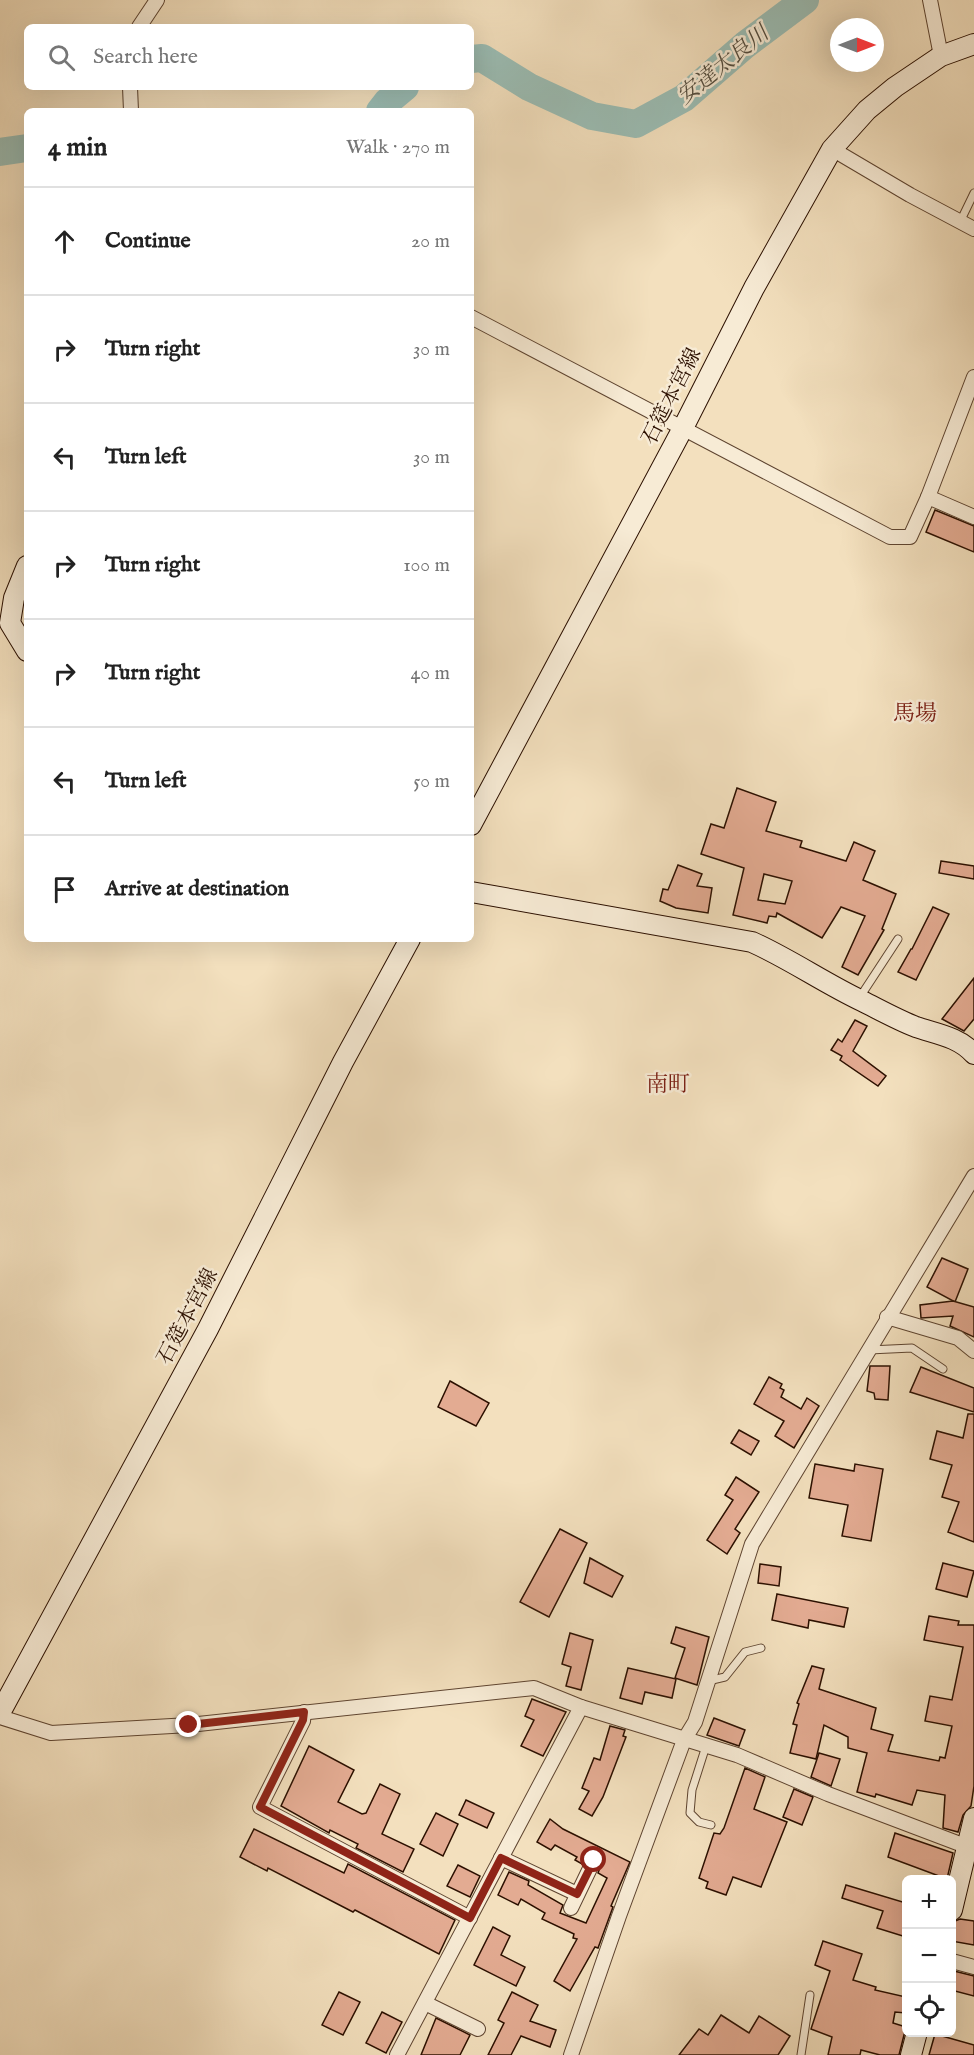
<!DOCTYPE html>
<meta charset="utf-8">
<style>
body{margin:0;font-family:"IM FELL English","Noto Serif JP",serif;background:#f2f2f2;color:#222}
.controls{position:absolute;right:18px;bottom:18px;display:grid;overflow:hidden;border-radius:9px;box-shadow:0 6px 24px #0002}
.controls button{width:54px;height:54px;display:grid;place-items:center;padding:0;border:0;border-bottom:2px solid #e0e0e0;background:#fff;color:#222;font:30px sans-serif}
.compass{position:absolute;left:830px;top:18px;width:54px;height:54px;border-radius:50%;background:#fff;box-shadow:0 6px 24px #0002;rotate:90deg}
.stop{position:absolute;width:18px;height:18px;margin:-14px;border:4px solid #8f2418;border-radius:50%;background:#fff}
.stop.end{background:#8f2418;border-color:#fff;box-shadow:0 2px 6px #0008}
.list{margin:0;padding:0;list-style:none}
h2{display:flex;justify-content:space-between;align-items:center;height:78px;margin:0;padding:0 24px;font-size:26px}
h2 small{font-size:20px;font-weight:400;color:#767676}
.list li{display:grid;grid-template-columns:39px 1fr auto;gap:18px;align-items:center;box-sizing:border-box;height:108px;padding:0 24px;border-top:2px solid #e0e0e0}
.list b{display:block;font-size:22px;white-space:nowrap}
.list em{font-size:20px;font-style:normal;color:#767676}
.icon{flex:none;width:33px;height:33px;fill:none;stroke:currentColor;stroke-width:2;stroke-linecap:round;stroke-linejoin:round}
.map{position:relative;flex:none;width:974px;height:2055px;overflow:hidden}
.search{position:absolute;background:#fff;box-shadow:0 6px 24px #0002;left:24px;top:24px;width:450px;height:66px;display:flex;align-items:center;gap:15px;box-sizing:border-box;padding:0 21px;border-radius:9px;color:#767676;font-size:22px}
.panel{position:absolute;background:#fff;box-shadow:0 6px 24px #0002;left:24px;top:108px;width:450px;height:834px;border-radius:9px}
.map>svg:first-child{display:block}
.lines{fill:none;stroke-linecap:round;stroke-linejoin:round}
.river{stroke:#9bbdb4;stroke-width:28}
.building{fill:#e3ab92;stroke:#2c1000;stroke-width:1.5;fill-rule:evenodd}
.lane-casing{stroke:#5e4430;stroke-width:9}
.street-casing{stroke:#5e4430;stroke-width:16}
.secondary-casing{stroke:#2c1000;stroke-width:22}
.lane{stroke:#f7ebd5;stroke-width:7}
.street{stroke:#f7ebd5;stroke-width:14}
.secondary{stroke:#f7ebd5;stroke-width:20}
.route{stroke:#8f2418;stroke-width:8}
.labels{text-anchor:middle;stroke-width:5;stroke-linejoin:round;paint-order:stroke}
.street-label{font-size:21px;fill:#2c1000;stroke:#f7ebd5}
.water-label{font-size:22px;font-style:italic;fill:#534d3f;stroke:#f7ebd5}
.neighbourhood-label{font-size:22px;fill:#7a1f14;stroke:#f7ebd5}
</style>
<div class="map">
<svg width="974" height="2055" viewBox="0 0 974 2055">
<rect width="100%" height="100%" fill="#f3e0be"/>
<filter id="stains"><feTurbulence type="fractalNoise" baseFrequency=".00333" numOctaves="4"/><feColorMatrix values="0 0 0 0 .2 0 0 0 0 .09 0 0 0 0 .02 0 0 0 .5 -.17"/></filter>
<radialGradient id="worn" r=".72"><stop offset=".6" stop-color="#630" stop-opacity="0"/><stop offset="1" stop-color="#630" stop-opacity=".3"/></radialGradient>
<g class="lines">
<g class="river">
<path d="M471 59 482 58 529 87 592 116 636 124 684 98 745 45 805 0"/>
<path d="M380 111 387 102 405 87"/>
<path d="M0 152 27 148"/>
</g>
</g>
<g class="building">
<path d="M935 510 974 526V552L926 532Z"/>
<path d="M737 788 776 802 766 831 802 841 800 847 846 861 854 842 875 851 863 880 896 894 882 929 884 930 858 975 842 967 865 916 841 907 822 938 777 913 776 917 769 916 767 923 733 915 744 868 701 854 711 824 724 828ZM764 874 792 881 785 904 758 900Z"/>
<path d="M941 861 974 866V879L939 873Z"/>
<path d="M678 865 702 874 697 886 712 888 708 913 676 908 660 901 663 889 668 890Z"/>
<path d="M933 907 949 914 916 980 898 972 911 949H912Z"/>
<path d="M974 978V1019L964 1031 942 1019Z"/>
<path d="M855 1020 867 1026 853 1051 886 1076 878 1086 840 1060 842 1056 831 1050 838 1039 842 1042Z"/>
<path d="M942 1258 968 1269 955 1302 927 1287Z"/>
<path d="M953 1301 974 1307V1337L950 1326 953 1316 921 1318 920 1305Z"/>
<path d="M870 1366H890L888 1400 875 1399 874 1393 867 1391Z"/>
<path d="M921 1367 974 1388V1412L910 1392Z"/>
<path d="M769 1377 782 1384 780 1388 784 1390 781 1397 801 1409 807 1398 819 1406 794 1448 775 1436 784 1421 754 1404Z"/>
<path d="M450 1381 489 1403 476 1426 438 1407Z"/>
<path d="M968 1414H974V1542L948 1532 959 1502 942 1497 952 1465 930 1459 937 1431 963 1438Z"/>
<path d="M739 1430 759 1441 751 1455 731 1443Z"/>
<path d="M815 1464 854 1471 855 1464 883 1469 871 1541 842 1536 848 1505 809 1498Z"/>
<path d="M736 1477 759 1492 735 1529 740 1533 727 1554 707 1540 733 1500 725 1495Z"/>
<path d="M560 1529 587 1543 549 1617 520 1602Z"/>
<path d="M590 1558 623 1576 612 1597 584 1583Z"/>
<path d="M943 1563 974 1571 967 1597 936 1589Z"/>
<path d="M760 1564 781 1567 779 1586 758 1583Z"/>
<path d="M777 1594 848 1608 844 1627 809 1620 808 1628 772 1620Z"/>
<path d="M929 1616 959 1621 958 1625H974V1786L971 1806 963 1815 958 1832 943 1828 945 1795 917 1790 912 1805 876 1794 875 1797 857 1792 867 1753 848 1748V1737L824 1725 816 1759 790 1753 797 1725 793 1724 799 1704 797 1703 812 1666 824 1669 819 1689 876 1708 871 1729 893 1735 888 1751 939 1761 940 1757 945 1758 952 1726 925 1721 930 1696 952 1700 963 1647 924 1640Z"/>
<path d="M676 1627 709 1637 697 1685 675 1678 685 1648 671 1643Z"/>
<path d="M570 1633 593 1640 581 1690 566 1686 571 1667 562 1664Z"/>
<path d="M628 1668 676 1679 672 1698 645 1692 642 1704 620 1698Z"/>
<path d="M532 1699 566 1712 543 1756 521 1746 534 1720 525 1716Z"/>
<path d="M714 1718 745 1730 739 1746 707 1735Z"/>
<path d="M610 1726 625 1730 623 1736 626 1737 603 1797 592 1816 579 1809 589 1791 582 1788 594 1758 600 1760Z"/>
<path d="M309 1746 354 1770 338 1802 362 1814 366 1813 380 1784 400 1794 382 1834 414 1849 403 1872 356 1848 358 1844 330 1830 329 1833 281 1806Z"/>
<path d="M819 1753 840 1759 831 1786 811 1777Z"/>
<path d="M745 1768 765 1777 754 1809 787 1822 761 1887 733 1877 726 1895 706 1888 708 1882 699 1878 714 1833 720 1834 724 1828Z"/>
<path d="M794 1789 813 1797 802 1825 783 1817Z"/>
<path d="M466 1800 494 1813 487 1828 459 1815Z"/>
<path d="M436 1813 458 1824 443 1856 420 1844Z"/>
<path d="M550 1819 563 1829 630 1862 611 1906 613 1907 598 1948 595 1947 570 1991 554 1981 577 1939 573 1938 574 1934 542 1919 545 1913 521 1899 518 1905 498 1895 509 1872 529 1881 528 1885 563 1905 560 1913 586 1923 607 1878 598 1873 603 1859 598 1852 593 1851 586 1856 582 1864 575 1860 577 1857 555 1845 551 1850 537 1842Z"/>
<path d="M254 1829 344 1873 348 1864 455 1920 439 1954 355 1910 353 1912 268 1868 267 1871 240 1857Z"/>
<path d="M895 1833 953 1853 947 1879 888 1857Z"/>
<path d="M458 1865 480 1876 470 1897 447 1886Z"/>
<path d="M846 1885 906 1903V1937L877 1928 883 1911 842 1898Z"/>
<path d="M960 1919 974 1921V1945L951 1941 955 1921Z"/>
<path d="M493 1927 510 1936 501 1955 525 1967 516 1986 474 1965Z"/>
<path d="M823 1941 862 1954 853 1980 876 1987 875 1990 906 1997V2013L895 2012 893 2023 906 2027 899 2055H880L861 2050 860 2055H828L832 2037 811 2029 830 1971 815 1965Z"/>
<path d="M954 1971 974 1976V1996L951 1990Z"/>
<path d="M339 1992 360 2002 343 2035 322 2025Z"/>
<path d="M512 1992 538 2005 530 2021 556 2030 550 2047 521 2036 511 2055H488L504 2023 498 2020Z"/>
<path d="M382 2012 402 2022 386 2053 366 2043Z"/>
<path d="M721 2015 749 2033 759 2016 790 2036 778 2055H679L699 2029 708 2035Z"/>
<path d="M436 2018 470 2035 460 2055H421Z"/>
<path d="M935 2034 974 2045V2055H929Z"/>
</g>
<g class="lines">
<g class="lane-casing">
<g id="lane">
<path d="M960 222 974 193"/>
<path d="M860 997 898 939"/>
<path d="M869 1350 912 1348 943 1369"/>
<path d="M708 1681 725 1677 745 1652 761 1648"/>
<path d="M706 1746 692 1790 690 1813 699 1822 711 1825"/>
<path d="M801 2055 810 1995"/>
</g>
</g>
<g class="street-casing">
<g id="street">
<path d="M930 0 941 56"/>
<path d="M139 27 157 0"/>
<path d="M130 87 131 111"/>
<path d="M832 149 910 195 974 229"/>
<path d="M471 317 890 537H910L928 497 974 377"/>
<path d="M928 497 974 517"/>
<path d="M887 1317 958 1338 974 1351"/>
<path d="M304 1712 303 1721 260 1807 470 1918"/>
<path d="M0 1717 51 1733 189 1725 534 1688 581 1707 737 1755 828 1794 968 1847"/>
<path d="M501 1858 577 1894"/>
<path d="M571 1908 594 1860"/>
<path d="M952 1961 974 1967"/>
<path d="M425 2003 478 2029"/>
<path d="M397 2055 581 1707"/>
<path d="M571 2055 619 1916 684 1740 695 1722 752 1544 974 1176"/>
</g>
</g>
<g class="secondary-casing">
<g id="secondary">
<path d="M27 566 14 598 10 623 27 651"/>
<path d="M471 825 683 428 754 288 832 149 867 110 895 87 941 56 974 44"/>
<path d="M471 892 752 942C790 959 824 983 862 1001 880 1010 898 1020 916 1027 937 1034 959 1037 974 1054"/>
<path d="M0 1713 208 1329 343 1062 410 939"/>
<path d="M952 1910 974 1818"/>
<path d="M911 2055 917 2032"/>
</g>
</g>
<use href="#lane" class="lane"/>
<use href="#street" class="street"/>
<use href="#secondary" class="secondary"/>
</g>
<g class="lines">
<path class="route" d="M189 1725 304 1712 303 1720 260 1807 470 1918 501 1858 577 1894 594 1860"/>
</g>
<g class="labels">
<g class="street-label">
<text transform="translate(671 396) rotate(-63)" y="7">石筵本宮線</text>
<text transform="translate(187 1316) rotate(-62)" y="7">石筵本宮線</text>
</g>
<g class="water-label">
<text transform="translate(722 64) rotate(-39)" y="8">安達太良川</text>
</g>
<g class="neighbourhood-label">
<text x="915" y="720">馬場</text>
<text x="668" y="1091">南町</text>
</g>
</g>
<rect width="100%" height="100%" filter="url(#stains)"/>
<rect width="100%" height="100%" fill="url(#worn)"/>
</svg>
<div class="controls">
<button>+</button>
<button>−</button>
<button><svg class="icon" aria-label="locate" viewBox="0 0 24 24"><circle cx="12" cy="12" r="6"/><path d="M12 2v4M12 18v4M2 12h4M18 12h4"/></svg></button>
</div>
<svg class="compass" viewBox="-18 -18 36 36"><path d="M0-13l5 13h-10z" fill="#e53935"/><path d="M0 13l5-13h-10z" fill="#767676"/></svg>
<div class="stop" style="left:594px;top:1860px"></div>
<div class="stop end" style="left:189px;top:1725px"></div>
<div class="search"><svg class="icon" aria-label="search" viewBox="0 0 24 24"><circle cx="10" cy="10" r="6"/><path d="M15 15l6 6"/></svg>Search here</div>
<section class="panel">
<h2>4 min<small>Walk · 270 m</small></h2>
<ul class="list">
<li><svg class="icon" aria-label="ahead" viewBox="0 0 24 24"><path d="M12 20V5M6 11l6-6 6 6"/></svg><div><b>Continue</b></div><em>20 m</em></li>
<li><svg class="icon" aria-label="right" viewBox="0 0 24 24"><path d="M7 20v-9h11M14 6l5 5-5 5"/></svg><div><b>Turn right</b></div><em>30 m</em></li>
<li><svg class="icon" aria-label="left" viewBox="0 0 24 24"><path d="M17 20v-9H6M10 6l-5 5 5 5"/></svg><div><b>Turn left</b></div><em>30 m</em></li>
<li><svg class="icon" aria-label="right" viewBox="0 0 24 24"><path d="M7 20v-9h11M14 6l5 5-5 5"/></svg><div><b>Turn right</b></div><em>100 m</em></li>
<li><svg class="icon" aria-label="right" viewBox="0 0 24 24"><path d="M7 20v-9h11M14 6l5 5-5 5"/></svg><div><b>Turn right</b></div><em>40 m</em></li>
<li><svg class="icon" aria-label="left" viewBox="0 0 24 24"><path d="M17 20v-9H6M10 6l-5 5 5 5"/></svg><div><b>Turn left</b></div><em>50 m</em></li>
<li><svg class="icon" aria-label="arrive" viewBox="0 0 24 24"><path d="M6 21V4h12l-3 4 3 4H6"/></svg><div><b>Arrive at destination</b></div></li>
</ul>
</section>
</div>
